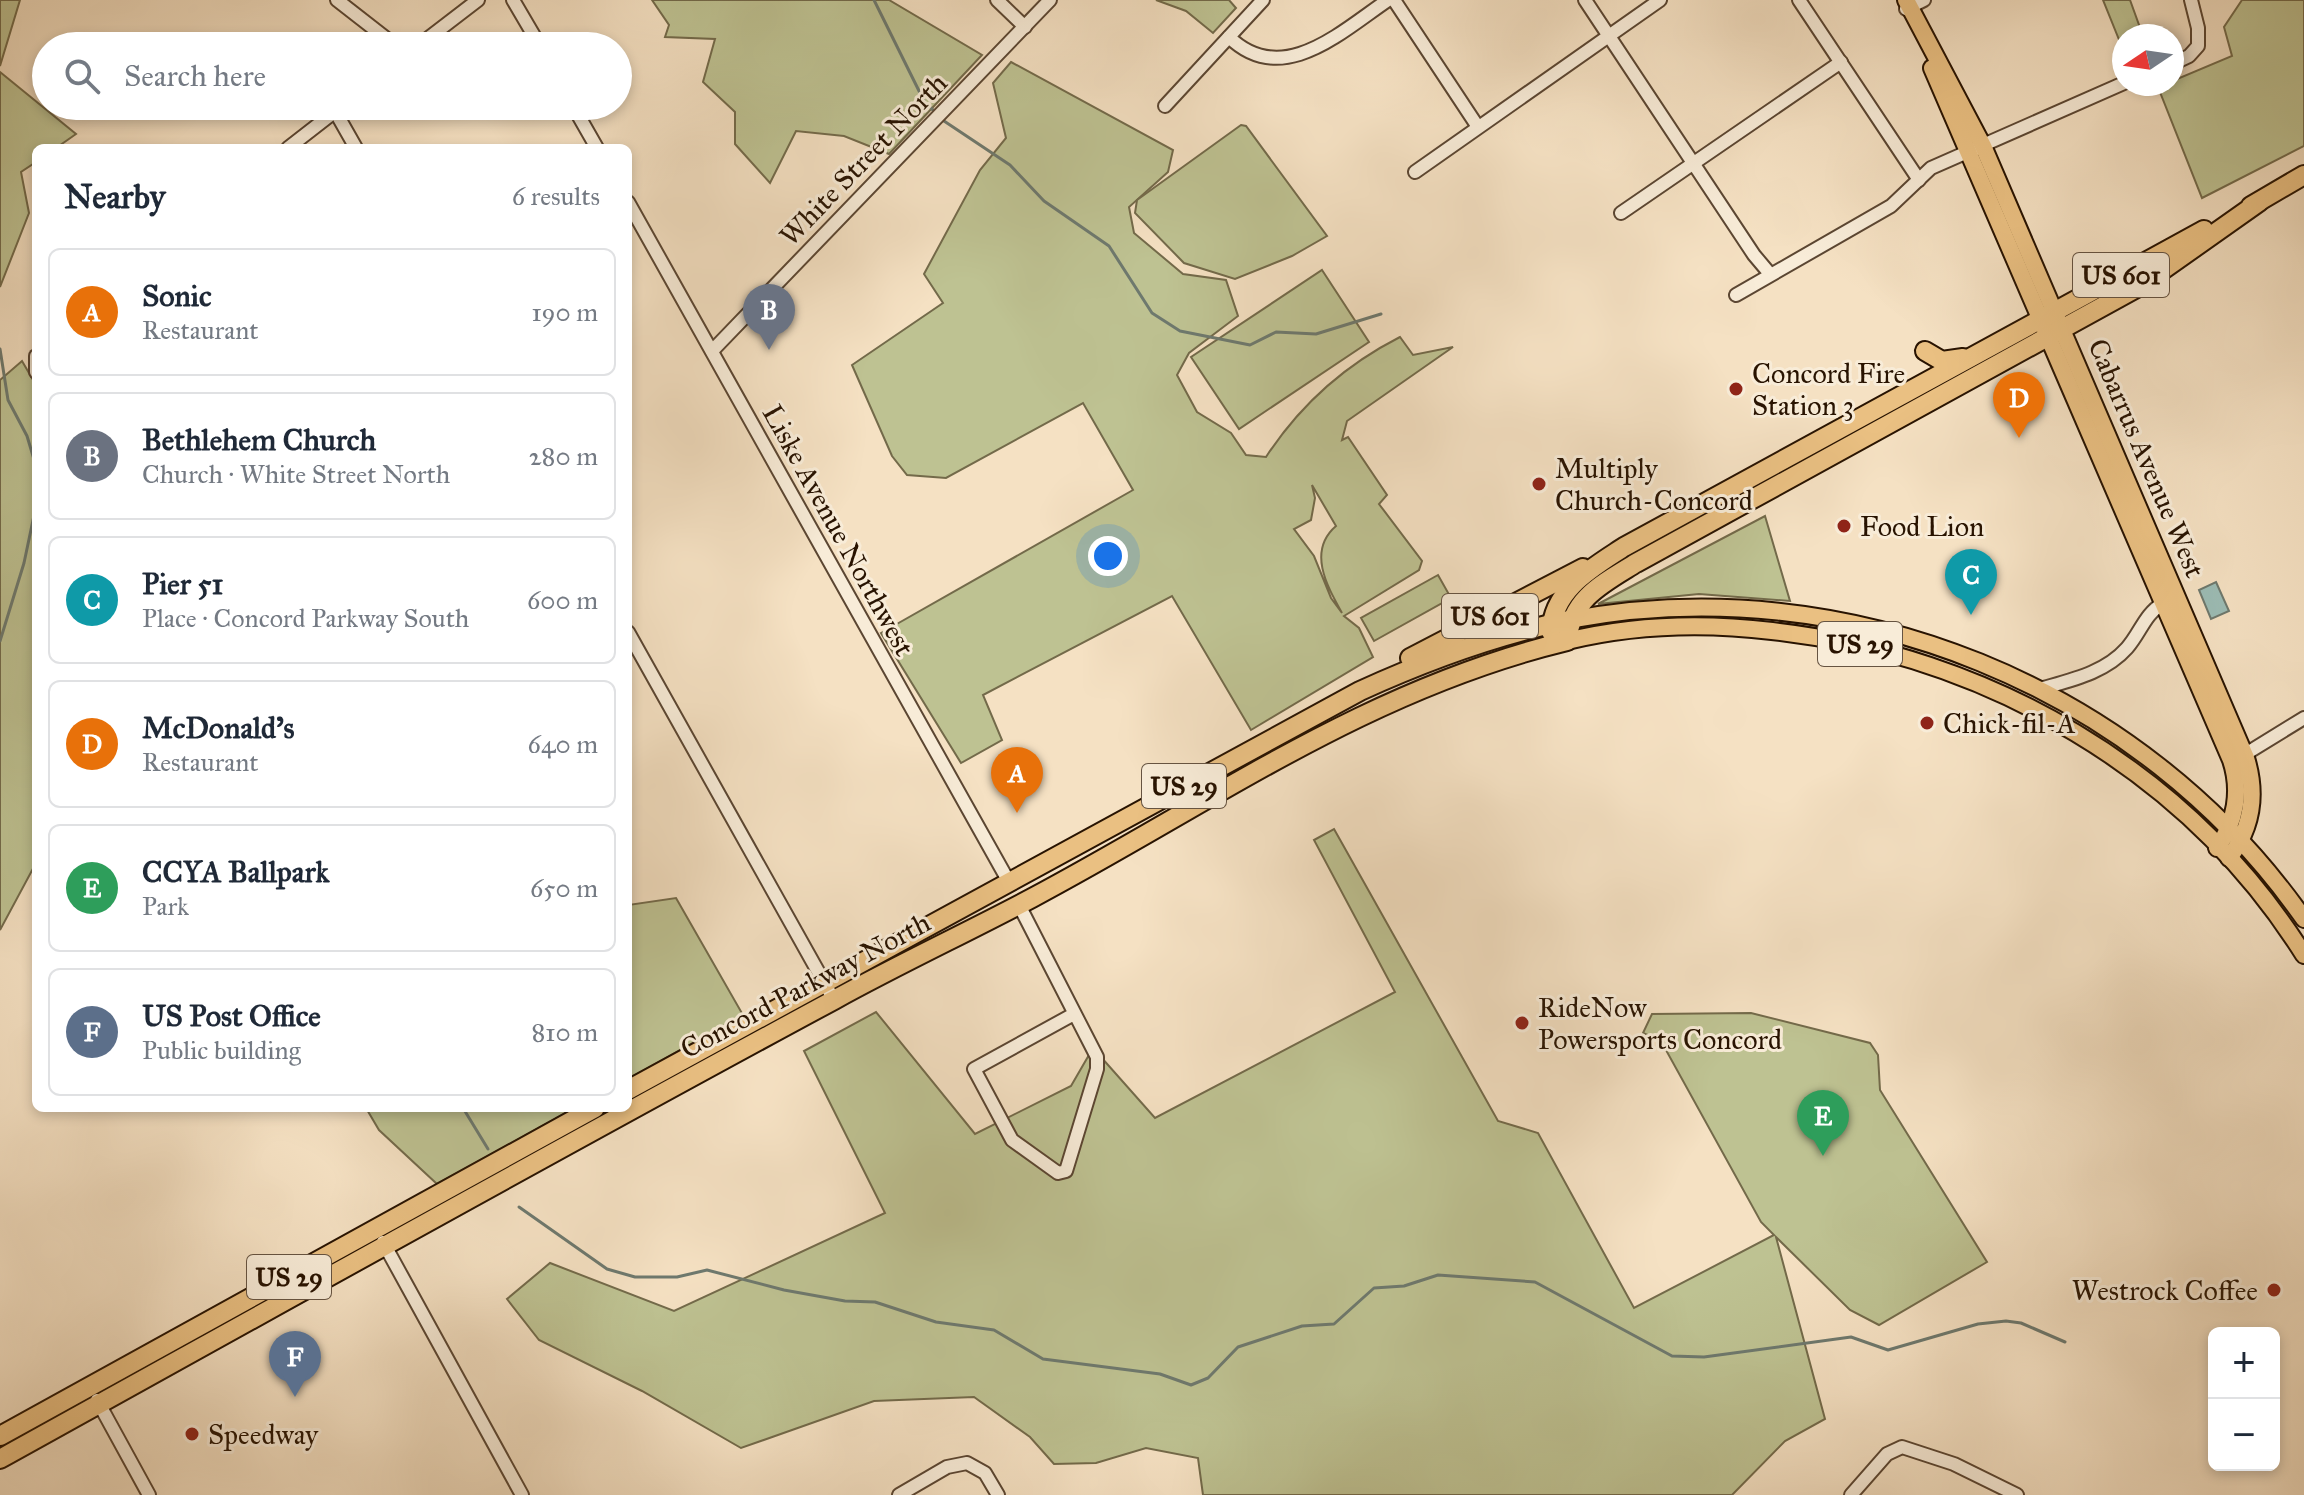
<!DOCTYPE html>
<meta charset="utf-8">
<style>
body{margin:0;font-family:"IM FELL Great Primer",serif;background:#f6f6f7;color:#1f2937}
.controls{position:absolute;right:24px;bottom:24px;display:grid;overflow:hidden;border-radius:12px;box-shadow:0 4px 12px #0003}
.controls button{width:72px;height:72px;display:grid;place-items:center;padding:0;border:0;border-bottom:2px solid #e0e1e3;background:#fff;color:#1f2937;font:40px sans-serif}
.compass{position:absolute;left:2112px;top:24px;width:72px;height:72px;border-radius:50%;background:#fff;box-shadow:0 4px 12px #0003;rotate:257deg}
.you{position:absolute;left:1108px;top:556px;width:28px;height:28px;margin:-20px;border:6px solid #fff;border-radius:50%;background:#1a73e8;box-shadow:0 0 0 12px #1a73e833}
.badge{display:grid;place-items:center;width:52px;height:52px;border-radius:50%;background:#1a73e8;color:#fff;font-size:26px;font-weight:700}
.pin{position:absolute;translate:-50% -66px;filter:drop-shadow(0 2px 4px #0008)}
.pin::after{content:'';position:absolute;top:42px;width:28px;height:24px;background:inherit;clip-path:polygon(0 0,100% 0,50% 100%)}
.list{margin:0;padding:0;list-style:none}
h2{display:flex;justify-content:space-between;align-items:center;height:104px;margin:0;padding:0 32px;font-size:34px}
h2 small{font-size:26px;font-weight:400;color:#747a83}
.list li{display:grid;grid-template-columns:52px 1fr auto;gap:24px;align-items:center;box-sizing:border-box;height:128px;margin:0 16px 16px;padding:0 16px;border:2px solid #e0e1e3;border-radius:12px}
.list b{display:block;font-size:30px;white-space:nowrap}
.list p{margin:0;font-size:26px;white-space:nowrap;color:#747a83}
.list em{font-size:26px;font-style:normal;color:#747a83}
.icon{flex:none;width:44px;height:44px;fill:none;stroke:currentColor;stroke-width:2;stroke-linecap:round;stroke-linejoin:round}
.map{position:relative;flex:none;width:2304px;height:1495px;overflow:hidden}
.search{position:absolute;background:#fff;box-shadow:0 4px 12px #0003;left:32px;top:32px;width:600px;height:88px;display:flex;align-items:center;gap:20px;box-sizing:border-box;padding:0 28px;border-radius:44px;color:#747a83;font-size:30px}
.panel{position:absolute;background:#fff;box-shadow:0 4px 12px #0003;left:32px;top:144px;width:600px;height:968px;border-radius:12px}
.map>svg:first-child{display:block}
.green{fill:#bec292;stroke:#736a4a;stroke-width:2;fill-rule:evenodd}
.water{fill:#9cbdb6;stroke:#6e796e;stroke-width:2}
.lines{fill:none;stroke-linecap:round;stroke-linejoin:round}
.stream{stroke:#6e796e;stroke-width:3}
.minor-casing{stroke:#5b4632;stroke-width:16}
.major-casing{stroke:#281301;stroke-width:20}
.highway-casing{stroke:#281301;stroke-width:22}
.minor{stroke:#f8ecd8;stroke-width:12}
.major{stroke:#eac082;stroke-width:16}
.highway{stroke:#eac082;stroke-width:18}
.poi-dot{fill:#8f2418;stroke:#f8ecd8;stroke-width:3}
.labels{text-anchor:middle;stroke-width:6;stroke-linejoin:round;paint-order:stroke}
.shield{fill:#f8ecd8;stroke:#665442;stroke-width:2}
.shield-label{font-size:26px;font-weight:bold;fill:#281301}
.street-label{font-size:28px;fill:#281301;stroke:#f8ecd8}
.poi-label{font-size:28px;fill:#281301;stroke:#f8ecd8;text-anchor:start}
</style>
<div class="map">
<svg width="2304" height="1495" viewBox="0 0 2304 1495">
<rect width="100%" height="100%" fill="#f5e1c3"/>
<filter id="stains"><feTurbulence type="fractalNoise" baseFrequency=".0025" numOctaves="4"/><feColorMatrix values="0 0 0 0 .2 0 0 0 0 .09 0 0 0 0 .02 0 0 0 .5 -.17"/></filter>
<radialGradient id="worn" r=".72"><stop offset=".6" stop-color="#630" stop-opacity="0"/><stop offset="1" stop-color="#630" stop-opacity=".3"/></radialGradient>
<g class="green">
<path d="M0 0H20L0 66Z"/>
<path d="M652 0H889L982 55 889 154 844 136 796 131 770 183 735 144V112L703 82 715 39 665 37 669 25Z"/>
<path d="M1156 0H1229L1236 8 1213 33 1186 11Z"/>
<path d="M2103 0H2130L2143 36H2124V52Z"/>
<path d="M2242 0H2304V146L2202 198 2158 87 2232 56 2224 27Z"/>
<path d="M1011 62 1173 150 1168 172 1129 207 1134 233 1183 274 1226 280 1238 316 1189 353 1177 375 1197 412 1231 433 1246 455 1266 457C1300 405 1345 365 1400 337L1413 355 1453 347 1347 421 1342 440 1348 437 1387 495 1379 504 1422 561 1419 570 1344 616 1359 628 1373 657 1251 730 1172 596 983 695 1002 740 961 763 881 633 1133 490 1083 403 946 478 907 475 892 456 852 365 943 303 924 274 980 170 1006 138 993 83ZM1312 485 1336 526C1307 551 1327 586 1342 613L1331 598 1314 556 1294 529 1311 520 1315 498Z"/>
<path d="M0 72 76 134 56 148H36V162L21 172 29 213 0 287Z"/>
<path d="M1241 125 1246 126 1327 236 1292 256 1235 279 1184 263 1135 213 1137 200Z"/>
<path d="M1322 270 1369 342 1239 429 1191 357Z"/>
<path d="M22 361 36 385V863L0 930V380Z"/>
<path d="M1765 516 1790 601 1699 594 1598 604Z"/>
<path d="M1438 575 1451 598 1374 641 1361 618Z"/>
<path d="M1334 829 1498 1121 1538 1133 1634 1308 1774 1235 1761 1222 1661 1041 1643 1033 1652 1014 1751 1013 1870 1043 1878 1055 1880 1090 1987 1262 1879 1325 1850 1310 1776 1237 1825 1419 1785 1441 1732 1495H1203L1198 1458 1146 1448 1096 1463 1054 1464 1030 1437 974 1397 874 1401 741 1448 642 1391 539 1340 507 1299 550 1263 674 1311 885 1213 804 1051 876 1012 975 1134 1071 1086 1093 1048 1155 1118 1395 992 1314 840Z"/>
<path d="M676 898 743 1015 628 1079V905Z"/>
<path d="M366 1108H575L437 1184 379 1130Z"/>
</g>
<path class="water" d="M2216 582 2229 611 2211 619 2199 590Z"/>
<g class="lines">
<g class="stream">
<path d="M874 0 925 103 933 110"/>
<path d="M944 121 1010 165 1044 201 1109 246 1152 313 1180 331 1250 345 1276 332 1316 334 1381 314"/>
<path d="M0 349 8 400 27 436 36 466"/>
<path d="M0 641 24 563 36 506"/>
<path d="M463 1108 488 1149"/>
<path d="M519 1207 607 1269 635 1277H677L707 1270 784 1290 845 1301 875 1302 936 1322 994 1330 1043 1359 1160 1374 1191 1385 1208 1378 1238 1347 1302 1326 1334 1324 1374 1288 1404 1286 1438 1275 1535 1282 1672 1356 1704 1357 1851 1337 1888 1350 1978 1324 2006 1321 2021 1323 2065 1342"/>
</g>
<g class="minor-casing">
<g id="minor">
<path d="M337 0 396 46"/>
<path d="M513 0 540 46"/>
<path d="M997 0 1025 27"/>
<path d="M1394 0 1478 127"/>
<path d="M1585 0 1754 255 1770 274"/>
<path d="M1799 0 1919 180"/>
<path d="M1906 9 1924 0"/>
<path d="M1229 37C1282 89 1342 31 1388 0"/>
<path d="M418 46 478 0"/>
<path d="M2172 64 2189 56 2198 46V28L2191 0"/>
<path d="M573 106 597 148"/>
<path d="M1165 106 1263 0"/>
<path d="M335 111 356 148"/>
<path d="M288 148 342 106"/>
<path d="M1415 172 1660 0"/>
<path d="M628 202 1009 882"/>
<path d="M1621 213 1841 62"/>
<path d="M1736 295 1891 206 1931 168 2124 83"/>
<path d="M712 351 1050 0"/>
<path d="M36 356V372"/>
<path d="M628 632 834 1000"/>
<path d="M2040 689C2071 680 2105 673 2127 648 2141 632 2144 615 2163 603"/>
<path d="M2239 758 2304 718"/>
<path d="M1019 905 1097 1057V1069L1066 1171 1058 1173 1012 1140 974 1069 1074 1014"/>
<path d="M383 1242 522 1495"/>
<path d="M97 1400 149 1495"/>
<path d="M899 1495 947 1467 967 1463 985 1473 998 1495"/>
<path d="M1851 1495 1887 1454 1902 1447 1954 1464 2017 1495"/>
</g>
</g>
<g class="major-casing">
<g id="major">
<path d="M1906 0 1983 146 2246 758C2257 794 2252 828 2229 858"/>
<path d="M1932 68 2231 760C2241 790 2236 822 2217 848"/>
<path d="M1569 620C1847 567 2141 686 2304 919"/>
<path d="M1567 641C1633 625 1705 623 1772 631 1987 655 2188 770 2304 955"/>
</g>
</g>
<g class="highway-casing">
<g id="highway">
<path d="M2251 206 2304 175"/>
<path d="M1925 351 1942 361 1963 358"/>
<path d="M1551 632C1553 589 1592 568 1624 547L2204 230"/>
<path d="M1410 658 1583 568"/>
<path d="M628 1090 1360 691C1428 660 1496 635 1569 620"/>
<path d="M0 1436 595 1108"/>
<path d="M0 1459C278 1305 555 1150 834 1000 899 964 966 933 1032 898 1211 803 1365 690 1567 641 1572 598 1602 584 1636 563L2140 286 2259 202"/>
</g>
</g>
<use href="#minor" class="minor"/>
<use href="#major" class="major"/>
<use href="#highway" class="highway"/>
</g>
<g class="poi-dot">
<circle cx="1736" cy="389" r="8"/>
<circle cx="1539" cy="484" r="8"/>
<circle cx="1844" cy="526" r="8"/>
<circle cx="1927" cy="723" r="8"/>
<circle cx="1522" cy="1023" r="8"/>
<circle cx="2274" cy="1290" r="8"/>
<circle cx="192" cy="1434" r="8"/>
</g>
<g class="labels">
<g class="shield">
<rect x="2073" y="253" width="96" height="44" rx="6"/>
<rect x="1442" y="594" width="96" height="44" rx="6"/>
<rect x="1818" y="622" width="84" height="44" rx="6"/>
<rect x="1142" y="764" width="84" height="44" rx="6"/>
<rect x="247" y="1255" width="84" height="44" rx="6"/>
</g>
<g class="shield-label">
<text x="2121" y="284">US 601</text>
<text x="1490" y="625">US 601</text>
<text x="1860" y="653">US 29</text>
<text x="1184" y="795">US 29</text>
<text x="289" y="1286">US 29</text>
</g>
<g class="street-label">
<text transform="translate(863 159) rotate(-46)" y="10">White Street North</text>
<text transform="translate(2147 458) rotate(67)" y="10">Cabarrus Avenue West</text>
<text transform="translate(839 530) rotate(61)" y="10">Liske Avenue Northwest</text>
<text transform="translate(805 985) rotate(-28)" y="10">Concord Parkway North</text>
</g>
<g class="poi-label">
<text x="1752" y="383">Concord Fire<tspan x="1752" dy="32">Station 3</tspan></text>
<text x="1555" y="478">Multiply<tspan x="1555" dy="32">Church-Concord</tspan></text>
<text x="1860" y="536">Food Lion</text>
<text x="1943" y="733">Chick-fil-A</text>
<text x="1538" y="1017">RideNow<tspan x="1538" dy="32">Powersports Concord</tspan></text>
<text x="2258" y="1300" text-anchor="end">Westrock Coffee</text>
<text x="208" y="1444">Speedway</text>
</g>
</g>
<rect width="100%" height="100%" filter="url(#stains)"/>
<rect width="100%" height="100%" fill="url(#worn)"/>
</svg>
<div class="controls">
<button>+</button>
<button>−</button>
</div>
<svg class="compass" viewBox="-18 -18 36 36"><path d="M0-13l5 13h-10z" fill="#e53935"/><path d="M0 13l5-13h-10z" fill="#747a83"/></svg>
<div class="you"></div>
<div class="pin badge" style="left:1017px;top:813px;background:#e8710a">A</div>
<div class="pin badge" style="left:769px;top:350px;background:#6b7280">B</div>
<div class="pin badge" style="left:1971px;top:615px;background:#0f9aa8">C</div>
<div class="pin badge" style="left:2019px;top:438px;background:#e8710a">D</div>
<div class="pin badge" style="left:1823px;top:1156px;background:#2e9e5b">E</div>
<div class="pin badge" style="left:295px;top:1397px;background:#5c6f8a">F</div>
<div class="search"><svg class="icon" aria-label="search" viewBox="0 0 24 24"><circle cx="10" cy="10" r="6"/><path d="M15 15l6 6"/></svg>Search here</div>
<section class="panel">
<h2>Nearby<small>6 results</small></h2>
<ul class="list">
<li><span class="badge" style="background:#e8710a">A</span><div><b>Sonic</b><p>Restaurant</p></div><em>190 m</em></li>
<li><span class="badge" style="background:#6b7280">B</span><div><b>Bethlehem Church</b><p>Church · White Street North</p></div><em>280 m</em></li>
<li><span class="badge" style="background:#0f9aa8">C</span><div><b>Pier 51</b><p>Place · Concord Parkway South</p></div><em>600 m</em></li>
<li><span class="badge" style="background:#e8710a">D</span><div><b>McDonald's</b><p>Restaurant</p></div><em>640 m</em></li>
<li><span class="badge" style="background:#2e9e5b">E</span><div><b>CCYA Ballpark</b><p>Park</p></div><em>650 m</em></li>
<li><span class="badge" style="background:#5c6f8a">F</span><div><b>US Post Office</b><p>Public building</p></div><em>810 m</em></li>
</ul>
</section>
</div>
